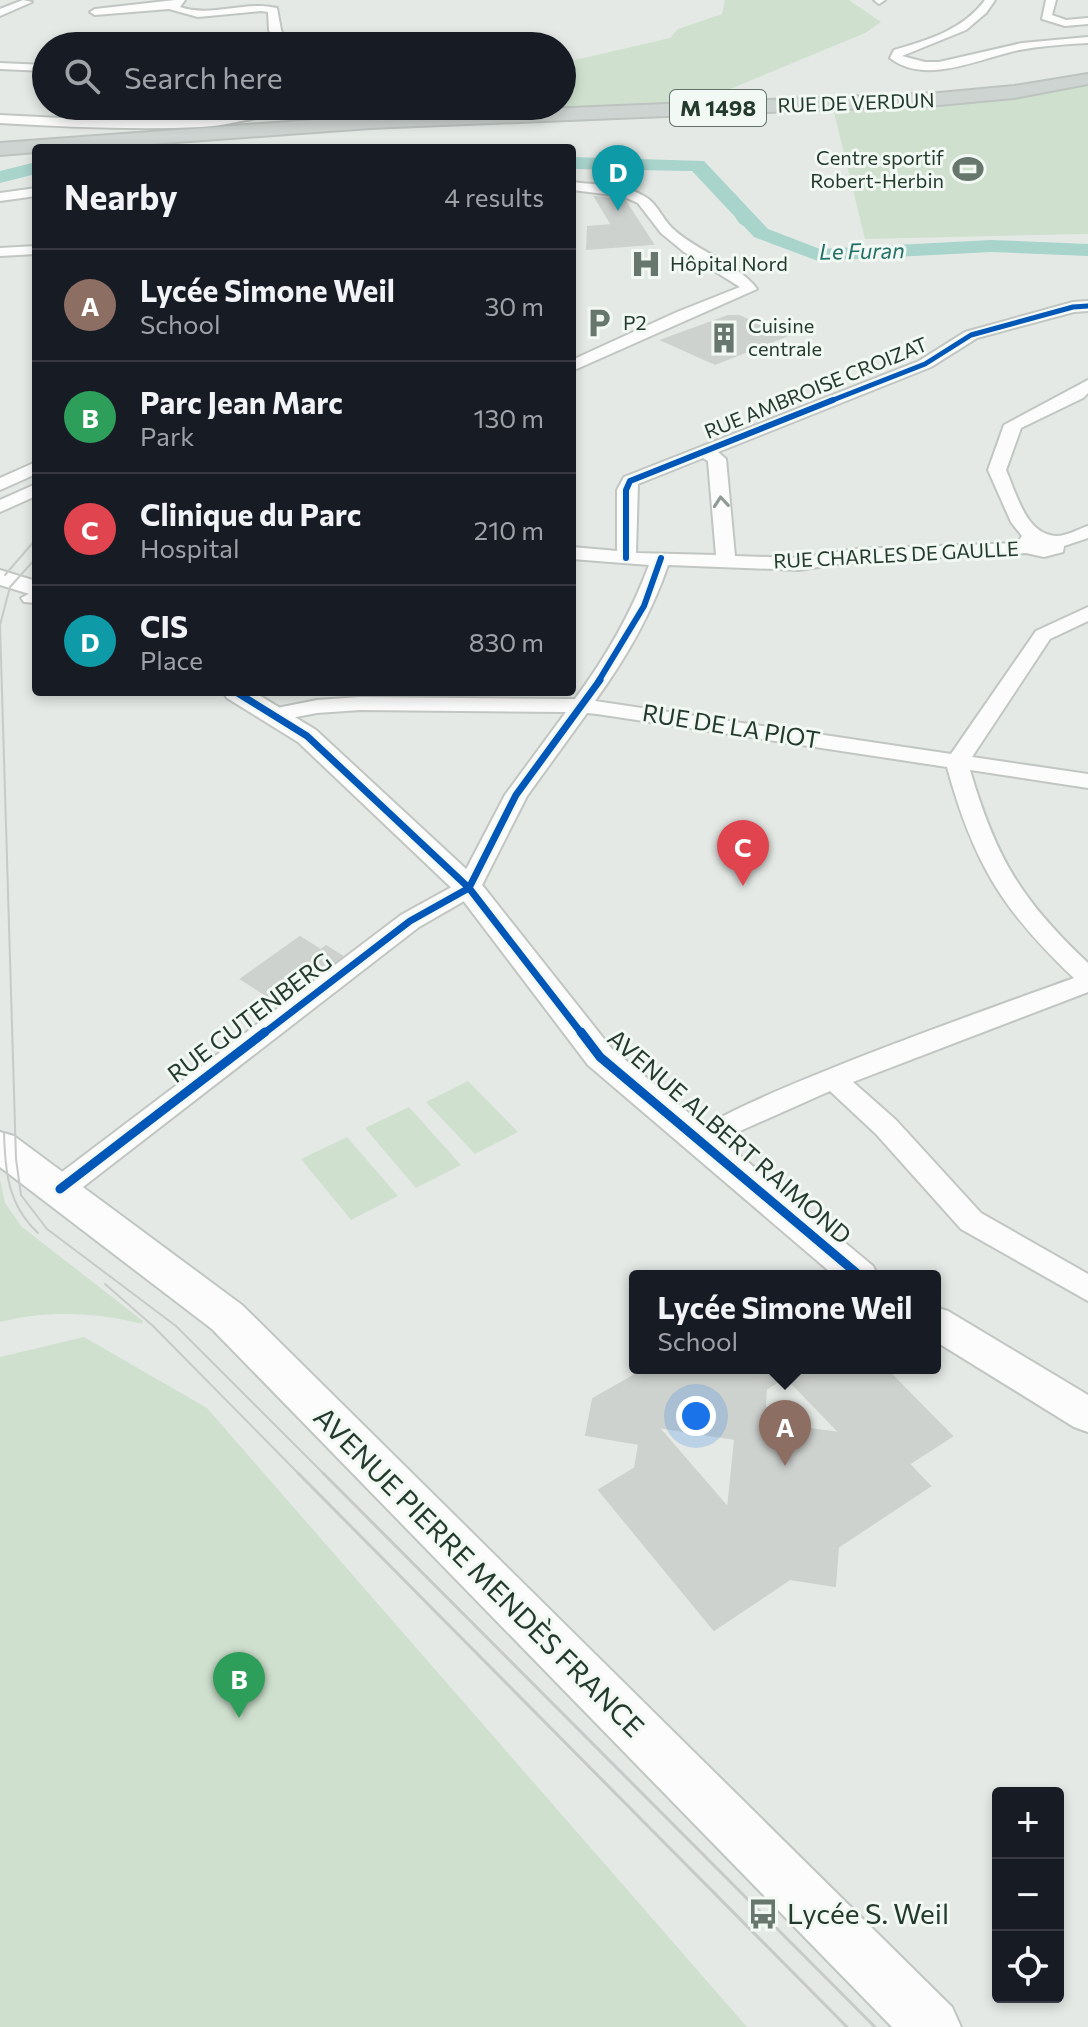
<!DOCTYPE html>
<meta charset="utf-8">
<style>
body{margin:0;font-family:Commissioner,sans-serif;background:#242831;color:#f1f3f6}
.controls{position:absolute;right:24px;bottom:24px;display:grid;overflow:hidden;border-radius:8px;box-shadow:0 4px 12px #0003}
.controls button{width:72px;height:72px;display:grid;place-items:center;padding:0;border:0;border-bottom:2px solid #363941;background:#171b24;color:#f1f3f6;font:40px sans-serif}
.you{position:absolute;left:696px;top:1416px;width:28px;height:28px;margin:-20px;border:6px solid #fff;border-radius:50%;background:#1a73e8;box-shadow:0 0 0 12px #1a73e833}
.badge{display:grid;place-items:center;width:52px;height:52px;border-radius:50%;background:#1a73e8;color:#fff;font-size:26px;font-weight:700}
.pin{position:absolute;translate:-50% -66px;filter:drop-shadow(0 2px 4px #0008)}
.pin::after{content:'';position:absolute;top:42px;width:28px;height:24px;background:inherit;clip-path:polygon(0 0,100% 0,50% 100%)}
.popup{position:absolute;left:629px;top:1270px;width:312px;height:104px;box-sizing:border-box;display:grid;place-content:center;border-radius:8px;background:#171b24;filter:drop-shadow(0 2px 6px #0005);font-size:26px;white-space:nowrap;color:#9ea1a6}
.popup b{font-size:30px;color:#f1f3f6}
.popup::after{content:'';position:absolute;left:50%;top:100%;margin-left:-16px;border:16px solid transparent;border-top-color:#171b24}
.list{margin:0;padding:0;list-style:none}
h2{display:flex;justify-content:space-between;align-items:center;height:104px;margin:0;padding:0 32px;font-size:34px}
h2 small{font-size:26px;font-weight:400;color:#9ea1a6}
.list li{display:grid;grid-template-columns:52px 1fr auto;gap:24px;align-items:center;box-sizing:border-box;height:112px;padding:0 32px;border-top:2px solid #363941}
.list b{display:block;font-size:30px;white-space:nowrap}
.list p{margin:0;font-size:26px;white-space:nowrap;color:#9ea1a6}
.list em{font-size:26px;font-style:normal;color:#9ea1a6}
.icon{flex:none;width:44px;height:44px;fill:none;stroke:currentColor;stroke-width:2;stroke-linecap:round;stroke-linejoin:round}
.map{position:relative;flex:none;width:1088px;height:2027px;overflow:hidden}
.search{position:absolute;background:#171b24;box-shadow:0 4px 12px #0003;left:32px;top:32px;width:544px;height:88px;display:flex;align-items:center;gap:20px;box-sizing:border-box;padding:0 28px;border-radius:44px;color:#9ea1a6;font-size:30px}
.panel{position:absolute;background:#171b24;box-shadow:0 4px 12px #0003;left:32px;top:144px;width:544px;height:552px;border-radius:8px}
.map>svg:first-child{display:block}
.green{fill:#cfe1ce}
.water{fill:#a8d4cc}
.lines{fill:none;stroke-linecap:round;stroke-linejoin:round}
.river{fill:#a8d4cc;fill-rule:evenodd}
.building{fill:#ced2cf;stroke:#cdd2ce;stroke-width:2;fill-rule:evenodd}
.minor-casing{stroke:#c1c6c2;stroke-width:4}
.tertiary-casing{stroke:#c1c6c2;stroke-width:4}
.secondary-casing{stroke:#c0c6c2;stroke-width:4}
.primary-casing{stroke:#bdc4c0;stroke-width:4}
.minor{fill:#fbfcfb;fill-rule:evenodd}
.tertiary{fill:#fbfcfb;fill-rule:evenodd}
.secondary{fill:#fbfcfb;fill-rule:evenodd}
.primary{fill:#ced4d1;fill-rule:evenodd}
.tram-far1{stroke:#c7cac8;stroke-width:2}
.tram{stroke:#c7cac8;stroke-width:3}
.cycleway-far3-casing{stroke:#f2f8f3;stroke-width:8}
.cycleway-far2-casing{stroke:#f2f8f3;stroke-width:10}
.cycleway-far1-casing{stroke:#f2f8f3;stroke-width:12}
.cycleway-casing{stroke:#f2f8f3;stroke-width:14}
.cycleway-far3{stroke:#0057b8;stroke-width:5}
.cycleway-far2{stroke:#0057b8;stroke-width:6}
.cycleway-far1{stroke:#0057b8;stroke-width:7}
.cycleway{stroke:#0057b8;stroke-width:9}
.oneway{stroke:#8f9b94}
.labels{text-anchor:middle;stroke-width:6;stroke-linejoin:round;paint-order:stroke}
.far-street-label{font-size:20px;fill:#233a2d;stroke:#f2f8f3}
.far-poi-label{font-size:20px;fill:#233a2d;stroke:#f2f8f3;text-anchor:start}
.shield{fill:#f2f8f3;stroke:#617368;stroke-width:2}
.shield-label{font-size:22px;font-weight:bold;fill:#233a2d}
.far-water-label{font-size:22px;font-style:italic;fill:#237166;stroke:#f2f8f3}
.street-label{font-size:24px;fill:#233a2d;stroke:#f2f8f3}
.near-street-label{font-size:28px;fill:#233a2d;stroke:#f2f8f3}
.near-poi-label{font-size:28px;fill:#233a2d;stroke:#f2f8f3;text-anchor:start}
</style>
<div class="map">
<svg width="1088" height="2027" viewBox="0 0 1088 2027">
<rect width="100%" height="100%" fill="#e4e9e5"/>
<g class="green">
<path d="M725 0H849L881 22 865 33 699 102 509 110 504 106H562V63L670 38 678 29 722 14Z"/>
<path d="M1088 79V234L865 239 832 104Z"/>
<path d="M468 1081 518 1132 475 1154 426 1102Z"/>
<path d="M409 1107 461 1165 416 1188 365 1128Z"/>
<path d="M347 1137 398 1196 351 1220 301 1159Z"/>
<path d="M0 1179 5 1203 22 1227 143 1321 142 1324C97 1312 46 1310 0 1322Z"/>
<path d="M84 1337 207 1408 747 2027H0V1357Z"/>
</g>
<path class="water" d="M572 158 700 164 737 196 741 201 744 218 756 228 776 242 819 251 871 253 980 242 1088 247V251L957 248 855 257 811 255 772 244 739 223 735 217V210L719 185 697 170 669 166 572 164Z"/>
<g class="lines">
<g class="river">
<path d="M572 157 704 161 768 229 820 249 991 240 1088 244V256L991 252 818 261 754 237 692 171 572 169Z"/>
<path d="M36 162V174L0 183V171Z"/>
</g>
</g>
<g class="building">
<path d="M595 197 625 201 653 244 587 249 588 227 612 225Z"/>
<path d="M728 316H739L786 336 715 364 662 340Z"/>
<path d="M300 937 321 950 326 946 342 956 279 1003 241 979Z"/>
<path d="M647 1368H885L952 1436 909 1464 930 1486 838 1547 835 1586 790 1579 714 1630 599 1490 635 1468 639 1444 586 1435 593 1399ZM786 1377 840 1433 764 1423 766 1389ZM658 1427 735 1439 728 1508Z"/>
</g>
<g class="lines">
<g class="minor-casing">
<g id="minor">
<path d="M23 0 32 2 0 16V9Z"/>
<path d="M175 0H185L180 7C211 18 245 0 277 8L281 30 288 46H276L269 30 268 12 261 11 198 17 169 9 95 15 90 12 95 9Z"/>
<path d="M874 0H885L879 4Z"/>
<path d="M985 0H995L986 13 966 30 902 56 925 62H939L1022 43 1088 37V43C1065 44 1042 46 1019 50 980 58 926 86 890 58L894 50C928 40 963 30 985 0Z"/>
<path d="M1046 0H1056L1052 15 1066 20 1088 18V24L1065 26 1042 19Z"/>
<path d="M0 63 46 65V71L0 69Z"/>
<path d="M281 106H330L351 113 352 123 342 126 341 118C294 101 249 124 202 127 135 130 67 127 0 123V115L101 120 202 119Z"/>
<path d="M572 182C596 185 623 184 644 196 656 202 662 218 672 228 696 251 739 264 757 289L572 371V360L677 312 740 287 684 252 661 233 638 203 622 196 572 190Z"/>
<path d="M36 188V196L0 201V193Z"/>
<path d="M36 246V254L0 256V248Z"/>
<path d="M1088 301V311L1074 312 977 338 931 367 718 452 726 459 735 556 799 558 856 549 1017 543 1022 536 1011 522 988 470 1004 425 1088 380V393L1083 398 1021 428 1006 470C1017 495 1026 535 1057 536 1066 536 1079 529 1088 526V538L1064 546 1063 552 1044 557 1026 553 856 561 799 570 668 565C651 615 626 658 595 701L951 754 1036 631 1088 607V621L1050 639 972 757 1088 774V788L970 770C996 858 1021 900 1088 963V992L853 1082 896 1120 981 1213 1088 1274V1301L961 1229 876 1134 830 1091 731 1135 711 1148 701 1151 691 1148 687 1141C706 1107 1017 999 1074 978 1002 910 973 862 947 767L597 714 587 713 527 796 478 893 419 927 70 1197 60 1200 50 1197 46 1189 50 1181 401 915 459 883 505 795 566 712 360 710 317 713 275 721 264 715 267 710 317 700 360 697 575 699C606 657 631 614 649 565L572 559V547L617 551V490L624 477 919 361 965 332 1073 302ZM703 458 708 461 716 555 636 553 638 484Z"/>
<path d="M36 462V474L0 490V478Z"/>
<path d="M36 484V496L0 512V500Z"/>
<path d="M36 590V603L24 602 21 598Z"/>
</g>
</g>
<g class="tertiary-casing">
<g id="tertiary">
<path d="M0 570 36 581V596L0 585Z"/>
<path d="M223 692H254L316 730 479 881 612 1049 873 1266 878 1276H835L588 1065 459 895 298 742 227 698Z"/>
<path d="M935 1307 948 1311 1088 1395V1432L1074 1427 935 1341Z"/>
</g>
</g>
<g class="secondary-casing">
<path id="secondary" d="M0 1132 14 1136 242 1305 952 2007 961 2027H892L212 1329 0 1167Z"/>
</g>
<g class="primary-casing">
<path id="primary" d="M1088 74V84L1014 98 939 105 370 128 94 148H36V152L0 155V143L370 116 939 93 1014 86Z"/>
</g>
<use href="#minor" class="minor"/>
<use href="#tertiary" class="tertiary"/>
<use href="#secondary" class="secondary"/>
<use href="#primary" class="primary"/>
<g class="tram-far1">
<path d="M36 558 10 587 0 625 16 1159 21 1195 47 1229 176 1326 325 1475"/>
<path d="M5 575 36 539"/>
<path d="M4 1132C5 1172 8 1205 38 1233"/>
<path d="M105 1284 153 1326 300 1475"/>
</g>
<g class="tram">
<path d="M298 1473 847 2027"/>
<path d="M323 1473 875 2027"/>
</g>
<g class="cycleway-far3-casing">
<path id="cycleway-far3" d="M828 402 925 364 971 335 1073 307 1088 306"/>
</g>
<g class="cycleway-far2-casing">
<g id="cycleway-far2">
<path d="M626 558V490L630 481 833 400"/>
<path d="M598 682 644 606 661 558"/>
</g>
</g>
<g class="cycleway-far1-casing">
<g id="cycleway-far1">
<path d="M236 692 307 736 469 888 582 1034"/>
<path d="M263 1034 410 921 469 888 516 795 600 680"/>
</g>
</g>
<g class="cycleway-casing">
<g id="cycleway">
<path d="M581 1032 600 1057 860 1276"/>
<path d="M60 1189 265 1032"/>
</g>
</g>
<use href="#cycleway-far3" class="cycleway-far3"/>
<use href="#cycleway-far2" class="cycleway-far2"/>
<use href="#cycleway-far1" class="cycleway-far1"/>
<use href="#cycleway" class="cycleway"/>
</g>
<defs><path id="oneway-chevron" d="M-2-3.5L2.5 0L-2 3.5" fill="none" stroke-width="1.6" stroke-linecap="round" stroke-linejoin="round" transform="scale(2)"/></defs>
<use class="oneway" href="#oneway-chevron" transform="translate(721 502) rotate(-95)"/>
<defs>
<g id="stadium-bare" transform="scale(2.4)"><path d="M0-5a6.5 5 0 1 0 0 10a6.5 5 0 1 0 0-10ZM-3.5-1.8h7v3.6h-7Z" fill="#67776d" stroke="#f2f8f3" stroke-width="2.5" paint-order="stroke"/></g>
<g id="hospital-bare" transform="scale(2.4)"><path d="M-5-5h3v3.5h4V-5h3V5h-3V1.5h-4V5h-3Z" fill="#67776d" stroke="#f2f8f3" stroke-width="2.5" paint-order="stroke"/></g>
<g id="parking-bare" transform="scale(2.4)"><path d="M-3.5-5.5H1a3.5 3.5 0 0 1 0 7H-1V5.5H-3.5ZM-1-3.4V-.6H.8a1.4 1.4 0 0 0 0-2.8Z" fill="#67776d" stroke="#f2f8f3" stroke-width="2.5" paint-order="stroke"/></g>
<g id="building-bare" transform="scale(2.4)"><path d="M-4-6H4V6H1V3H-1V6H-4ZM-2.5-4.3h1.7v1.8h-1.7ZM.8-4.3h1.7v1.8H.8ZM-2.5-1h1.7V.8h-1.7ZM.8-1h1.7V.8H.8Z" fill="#67776d" stroke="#f2f8f3" stroke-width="2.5" paint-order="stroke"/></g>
<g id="bus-bare" transform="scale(2.4)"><path d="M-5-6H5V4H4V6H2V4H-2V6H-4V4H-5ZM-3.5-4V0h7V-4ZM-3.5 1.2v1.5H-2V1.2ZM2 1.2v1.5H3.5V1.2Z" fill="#67776d" stroke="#f2f8f3" stroke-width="2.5" paint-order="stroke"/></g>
</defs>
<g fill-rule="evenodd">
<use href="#stadium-bare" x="968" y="169"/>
<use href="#hospital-bare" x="646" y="264"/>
<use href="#parking-bare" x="599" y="323"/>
<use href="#building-bare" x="724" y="338"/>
<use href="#bus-bare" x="763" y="1914"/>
</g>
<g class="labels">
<g class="far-street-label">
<text transform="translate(856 103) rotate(-2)" y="7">RUE DE VERDUN</text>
<text transform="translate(816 388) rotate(-22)" y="7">RUE AMBROISE CROIZAT</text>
<text transform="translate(896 555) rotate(-3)" y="7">RUE CHARLES DE GAULLE</text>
</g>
<g class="far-poi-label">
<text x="944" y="165" text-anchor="end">Centre sportif<tspan x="944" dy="23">Robert-Herbin</tspan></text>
<text x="670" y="271">Hôpital Nord</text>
<text x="623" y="330">P2</text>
<text x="748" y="333">Cuisine<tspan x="748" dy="23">centrale</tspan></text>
</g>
<rect class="shield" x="670" y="90" width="96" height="36" rx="6"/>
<g class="shield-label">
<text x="718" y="116">M 1498</text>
</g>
<g class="far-water-label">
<text transform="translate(862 251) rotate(-1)" y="8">Le Furan</text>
</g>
<g class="street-label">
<text transform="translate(731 727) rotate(9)" y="8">RUE DE LA PIOT</text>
<text transform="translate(250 1018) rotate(-37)" y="8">RUE GUTENBERG</text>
<text transform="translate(729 1137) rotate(41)" y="8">AVENUE ALBERT RAIMOND</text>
</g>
<g class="near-street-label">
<text transform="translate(479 1572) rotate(45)" y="10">AVENUE PIERRE MENDÈS FRANCE</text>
</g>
<g class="near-poi-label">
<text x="787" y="1924">Lycée S. Weil</text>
</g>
</g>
</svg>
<div class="controls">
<button>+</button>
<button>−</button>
<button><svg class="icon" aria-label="locate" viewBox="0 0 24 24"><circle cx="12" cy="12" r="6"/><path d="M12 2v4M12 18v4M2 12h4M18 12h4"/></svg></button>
</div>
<div class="you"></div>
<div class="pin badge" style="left:785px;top:1466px;background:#8d6e63">A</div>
<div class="popup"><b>Lycée Simone Weil</b>School</div>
<div class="pin badge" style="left:239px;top:1718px;background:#2e9e5b">B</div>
<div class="pin badge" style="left:743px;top:886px;background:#e0444e">C</div>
<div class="pin badge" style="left:618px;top:211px;background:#0f9aa8">D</div>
<div class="search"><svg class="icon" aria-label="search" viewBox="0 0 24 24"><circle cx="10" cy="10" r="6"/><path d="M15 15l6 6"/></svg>Search here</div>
<section class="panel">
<h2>Nearby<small>4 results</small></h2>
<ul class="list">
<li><span class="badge" style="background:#8d6e63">A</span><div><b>Lycée Simone Weil</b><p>School</p></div><em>30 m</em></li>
<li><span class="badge" style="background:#2e9e5b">B</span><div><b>Parc Jean Marc</b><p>Park</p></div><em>130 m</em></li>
<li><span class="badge" style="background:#e0444e">C</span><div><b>Clinique du Parc</b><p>Hospital</p></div><em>210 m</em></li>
<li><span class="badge" style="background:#0f9aa8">D</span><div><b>CIS</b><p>Place</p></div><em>830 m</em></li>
</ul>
</section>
</div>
